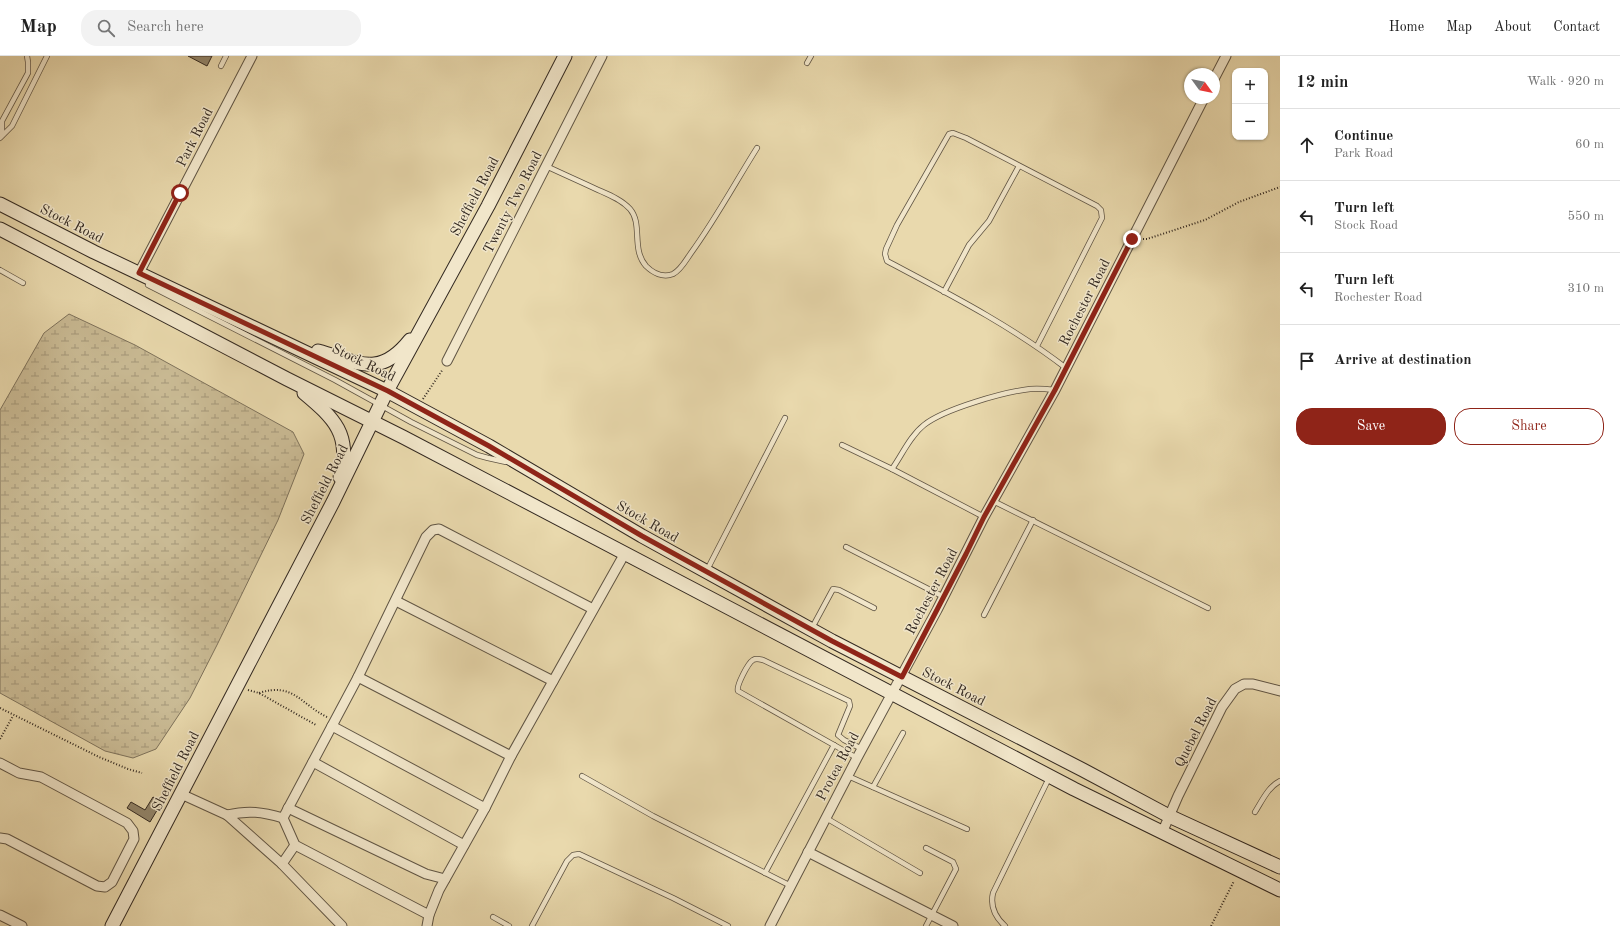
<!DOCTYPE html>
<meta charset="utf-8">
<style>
body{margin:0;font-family:"Old Standard TT",serif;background:#f2f2f2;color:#222}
.controls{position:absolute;right:12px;top:12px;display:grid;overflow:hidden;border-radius:8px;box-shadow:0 1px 3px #0004}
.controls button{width:36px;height:36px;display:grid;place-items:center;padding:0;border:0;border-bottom:1px solid #e0e0e0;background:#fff;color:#222;font:20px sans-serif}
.compass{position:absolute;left:1184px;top:12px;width:36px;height:36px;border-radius:50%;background:#fff;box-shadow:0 1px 3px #0004;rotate:123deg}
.stop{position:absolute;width:12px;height:12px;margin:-9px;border:3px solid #8f2418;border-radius:50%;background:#fff}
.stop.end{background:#8f2418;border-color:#fff;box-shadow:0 1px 4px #0008}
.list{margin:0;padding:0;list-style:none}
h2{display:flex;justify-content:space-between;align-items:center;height:52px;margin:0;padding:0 16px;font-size:17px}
h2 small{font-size:13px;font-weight:400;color:#767676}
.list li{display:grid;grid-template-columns:26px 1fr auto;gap:12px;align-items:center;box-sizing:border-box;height:72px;padding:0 16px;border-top:1px solid #e0e0e0}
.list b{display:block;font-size:15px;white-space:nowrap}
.list p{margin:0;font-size:13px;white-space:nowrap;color:#767676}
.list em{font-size:13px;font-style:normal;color:#767676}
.actions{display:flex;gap:8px;padding:12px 16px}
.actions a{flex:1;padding:9px 0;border:1px solid #8f2418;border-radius:16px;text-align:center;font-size:14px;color:#8f2418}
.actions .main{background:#8f2418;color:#fff}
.icon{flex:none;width:22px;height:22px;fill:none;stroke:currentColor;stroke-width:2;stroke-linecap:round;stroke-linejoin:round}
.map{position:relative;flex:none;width:1280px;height:870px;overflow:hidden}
header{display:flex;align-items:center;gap:24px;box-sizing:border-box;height:56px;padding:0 20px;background:#fff;border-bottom:1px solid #e0e0e0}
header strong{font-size:19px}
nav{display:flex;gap:22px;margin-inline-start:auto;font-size:14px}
.search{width:280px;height:36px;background:#f2f2f2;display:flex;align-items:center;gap:10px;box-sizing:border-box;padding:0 14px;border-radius:16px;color:#767676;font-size:15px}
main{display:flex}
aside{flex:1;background:#fff}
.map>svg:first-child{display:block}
.wetland{fill:url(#wetland-marsh);stroke:#7e725b}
.building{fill:#92856a;stroke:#332921}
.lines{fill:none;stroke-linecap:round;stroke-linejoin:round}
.lane-casing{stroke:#605544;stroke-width:6}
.street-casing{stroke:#605544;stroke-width:11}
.secondary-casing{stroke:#332921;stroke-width:15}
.path{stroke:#332921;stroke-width:2;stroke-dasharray:1 2;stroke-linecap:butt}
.lane{stroke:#f1e6ca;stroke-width:4.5}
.street{stroke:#f1e6ca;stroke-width:9}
.secondary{stroke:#f1e6ca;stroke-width:13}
.route{stroke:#8f2418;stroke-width:5}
.labels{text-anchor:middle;stroke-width:3;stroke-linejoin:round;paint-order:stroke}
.street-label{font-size:14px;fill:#332921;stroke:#f1e6ca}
</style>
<header>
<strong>Map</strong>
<div class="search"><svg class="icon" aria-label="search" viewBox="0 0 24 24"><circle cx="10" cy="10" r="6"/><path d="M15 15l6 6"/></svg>Search here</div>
<nav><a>Home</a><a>Map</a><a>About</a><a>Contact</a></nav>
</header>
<main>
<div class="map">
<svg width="1280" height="870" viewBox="0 0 1280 870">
<defs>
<pattern id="wetland-marsh" width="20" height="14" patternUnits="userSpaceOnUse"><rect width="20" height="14" fill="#cabb95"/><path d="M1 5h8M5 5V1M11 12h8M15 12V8" fill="none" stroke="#a59879"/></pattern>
</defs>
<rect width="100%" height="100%" fill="#e9d9ad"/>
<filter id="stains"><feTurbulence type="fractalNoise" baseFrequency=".005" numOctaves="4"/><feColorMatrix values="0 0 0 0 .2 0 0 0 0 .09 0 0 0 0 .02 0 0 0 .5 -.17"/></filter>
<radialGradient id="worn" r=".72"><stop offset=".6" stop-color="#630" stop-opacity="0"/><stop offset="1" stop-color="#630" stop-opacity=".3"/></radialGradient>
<path class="wetland" d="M69 258 135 289 293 376 304 398 278 464 217 589 190 642 156 693 133 702 105 695 0 637V354L44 277Z"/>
<g class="building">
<path d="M188 0H212L207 10Z"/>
<path d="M153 741 162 746 150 766 127 752 131 746 145 754Z"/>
</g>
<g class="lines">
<g class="lane-casing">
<g id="lane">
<path d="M807 7 811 0"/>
<path d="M221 10 226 0"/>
<path d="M2 79V65L28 17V6L27 0"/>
<path d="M0 82 12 70 47 0"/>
<path d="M546 110C563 118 579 125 596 133 607 138 621 143 630 153 643 168 631 193 646 210 653 217 663 222 673 218 681 214 686 204 691 197 715 164 735 127 757 92"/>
<path d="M0 214 23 227"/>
<path d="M148 229 335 324 411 366 477 399 488 402 506 406"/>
<path d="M944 236 969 189 989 165 1019 110"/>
<path d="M1037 290 1102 162 1101 154 1097 150 966 82 953 77 949 78 897 169 886 193 885 198 887 205C949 238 1010 269 1066 312"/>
<path d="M842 389 892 413 984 461"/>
<path d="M892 413C902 399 910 380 924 369 944 353 1004 336 1030 333 1038 332 1047 333 1055 334"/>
<path d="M993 445 1208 552"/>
<path d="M846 491 944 541"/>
<path d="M707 514 785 362"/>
<path d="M984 559 1033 464"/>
<path d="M812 572 833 533 839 534 874 552"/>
<path d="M857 702 738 635C736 630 748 607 753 604 756 602 759 603 763 604L849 645 850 650 838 679 844 684 862 693"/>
<path d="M582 720 653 760 791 830"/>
<path d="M848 720 967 773"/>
<path d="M873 731 903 677"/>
<path d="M1255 756C1262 745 1268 731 1280 725"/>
<path d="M826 762 920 817"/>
<path d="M765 817 834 689"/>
<path d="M493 861 509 870"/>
<path d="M532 870 567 805 573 799 579 798 673 842 728 870"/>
<path d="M926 870 956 813 953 806 926 792"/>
<path d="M1005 870C995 861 990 850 993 837L1049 722"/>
</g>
</g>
<g class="street-casing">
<g id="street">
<path d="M1214 23 1226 0"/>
<path d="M139 217 252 0"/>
<path d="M447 305 602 0"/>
<path d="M396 545 553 625"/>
<path d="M358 621 511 700"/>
<path d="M332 670 485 752"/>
<path d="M313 706 464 789"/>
<path d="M0 707 19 717 41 721 127 767 133 775 134 783 112 826 105 831 97 830 7 783 0 782"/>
<path d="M181 738 227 759 282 808 342 870"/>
<path d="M288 752 426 818 445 823"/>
<path d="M227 759C249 754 262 756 283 762"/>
<path d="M1162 777 1178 740 1222 651 1235 633 1244 628H1253L1280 635"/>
<path d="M808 796 953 870"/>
<path d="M282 808 295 789"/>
<path d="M0 859 22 870"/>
<path d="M429 859 295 789 283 762 358 621 426 481 433 474 439 473 593 553"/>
<path d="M427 870 429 859 439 834 485 752 511 700 625 497"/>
<path d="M770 870 857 702 937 554 984 461 1055 334 1204 42"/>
</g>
</g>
<g class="secondary-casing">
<g id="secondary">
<path d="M0 148 94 196 387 335 489 390 642 480 832 585 1083 714 1169 760 1280 811"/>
<path d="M0 173 287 323 403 381 1074 733 1280 834"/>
<path d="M318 295C358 306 379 323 410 284"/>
<path d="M304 337C334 362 352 379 340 421"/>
<path d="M112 870 333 446 387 335 488 150 565 0"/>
</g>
</g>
<g class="path">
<path d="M1143 183H1147L1205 164 1239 146 1280 131"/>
<path d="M423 343 443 313"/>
<path d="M248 634 259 637 316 669"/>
<path d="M259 637C294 626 300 648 327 661"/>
<path d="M0 652 99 701 128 713 142 717"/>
<path d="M0 683 13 660"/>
<path d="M1211 870 1234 825"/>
</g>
<use href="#lane" class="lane"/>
<use href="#street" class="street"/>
<use href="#secondary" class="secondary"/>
</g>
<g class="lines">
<path class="route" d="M180 137 139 217 388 335 489 390 642 480 832 585 902 621 966 498 984 461 1055 334 1132 183"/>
</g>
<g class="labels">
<g class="street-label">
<text transform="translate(194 81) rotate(-63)" y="5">Park Road</text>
<text transform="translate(474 140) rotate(-62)" y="5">Sheffield Road</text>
<text transform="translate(512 146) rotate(-63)" y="5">Twenty Two Road</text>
<text transform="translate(72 167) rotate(27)" y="5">Stock Road</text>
<text transform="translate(1084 246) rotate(-63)" y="5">Rochester Road</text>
<text transform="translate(364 306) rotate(26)" y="5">Stock Road</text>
<text transform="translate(324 428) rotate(-63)" y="5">Sheffield Road</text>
<text transform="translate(648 465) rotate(30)" y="5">Stock Road</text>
<text transform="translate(931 535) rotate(-62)" y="5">Rochester Road</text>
<text transform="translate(954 630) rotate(27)" y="5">Stock Road</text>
<text transform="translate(1195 676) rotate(-63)" y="5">Quebel Road</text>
<text transform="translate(837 710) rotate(-62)" y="5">Protea Road</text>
<text transform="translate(175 715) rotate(-63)" y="5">Sheffield Road</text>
</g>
</g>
<rect width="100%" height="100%" filter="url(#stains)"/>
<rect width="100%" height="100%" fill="url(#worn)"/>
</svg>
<div class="controls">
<button>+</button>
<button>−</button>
</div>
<svg class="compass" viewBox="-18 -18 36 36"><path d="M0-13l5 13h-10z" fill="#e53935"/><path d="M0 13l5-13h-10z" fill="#767676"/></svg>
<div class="stop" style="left:180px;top:137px"></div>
<div class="stop end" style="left:1132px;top:183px"></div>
</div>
<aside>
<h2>12 min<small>Walk · 920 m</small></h2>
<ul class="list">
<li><svg class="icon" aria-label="ahead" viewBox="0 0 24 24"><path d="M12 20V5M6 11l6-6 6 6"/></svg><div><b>Continue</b><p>Park Road</p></div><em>60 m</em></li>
<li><svg class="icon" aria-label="left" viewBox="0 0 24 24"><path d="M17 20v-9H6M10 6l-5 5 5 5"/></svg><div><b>Turn left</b><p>Stock Road</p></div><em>550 m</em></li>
<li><svg class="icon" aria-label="left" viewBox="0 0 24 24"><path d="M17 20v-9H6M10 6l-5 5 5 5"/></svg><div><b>Turn left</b><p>Rochester Road</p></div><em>310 m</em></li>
<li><svg class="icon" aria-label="arrive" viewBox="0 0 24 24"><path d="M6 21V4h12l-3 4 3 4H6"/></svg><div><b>Arrive at destination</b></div></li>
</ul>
<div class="actions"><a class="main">Save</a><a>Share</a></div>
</aside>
</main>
